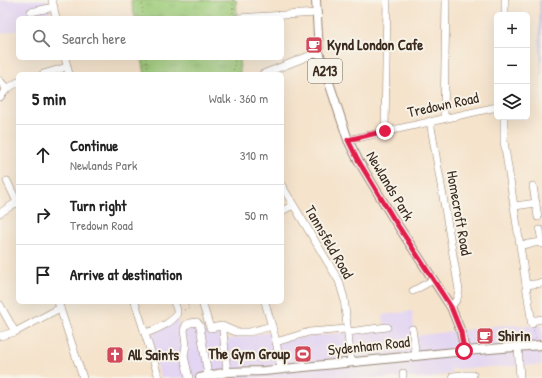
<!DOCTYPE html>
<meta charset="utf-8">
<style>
body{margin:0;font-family:"Patrick Hand",sans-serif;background:#f2f2f2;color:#222}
.controls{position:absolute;right:12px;top:12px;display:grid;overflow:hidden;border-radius:6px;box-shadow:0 4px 16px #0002}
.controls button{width:36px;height:36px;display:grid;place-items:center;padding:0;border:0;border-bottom:1px solid #e0e0e0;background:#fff;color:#222;font:20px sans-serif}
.stop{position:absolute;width:12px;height:12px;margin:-9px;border:3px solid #e11d48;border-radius:50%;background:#fff}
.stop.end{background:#e11d48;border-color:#fff;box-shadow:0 1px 4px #0008}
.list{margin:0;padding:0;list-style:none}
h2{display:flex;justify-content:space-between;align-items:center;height:52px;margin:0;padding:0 16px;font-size:17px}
h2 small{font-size:13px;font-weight:400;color:#767676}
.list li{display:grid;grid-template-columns:26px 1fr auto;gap:12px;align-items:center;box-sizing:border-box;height:60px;padding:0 16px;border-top:1px solid #e0e0e0}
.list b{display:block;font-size:15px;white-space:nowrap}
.list p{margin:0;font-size:13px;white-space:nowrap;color:#767676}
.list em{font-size:13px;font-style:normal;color:#767676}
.icon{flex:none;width:22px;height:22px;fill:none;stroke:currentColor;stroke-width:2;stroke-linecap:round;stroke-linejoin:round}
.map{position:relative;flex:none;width:542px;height:378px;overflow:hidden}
.search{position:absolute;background:#fff;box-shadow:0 4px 16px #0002;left:16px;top:16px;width:268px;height:44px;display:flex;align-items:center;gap:10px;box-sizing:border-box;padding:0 14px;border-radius:6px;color:#767676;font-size:15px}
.panel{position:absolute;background:#fff;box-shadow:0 4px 16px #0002;left:16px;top:72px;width:268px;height:232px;border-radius:6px}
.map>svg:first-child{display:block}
.built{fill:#e2d4f3}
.industrial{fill:#c5c0da}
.park{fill:url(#park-tufts);stroke:#6d7c4c}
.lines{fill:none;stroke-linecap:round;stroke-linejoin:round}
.minor-casing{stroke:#988675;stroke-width:8}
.major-casing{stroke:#988675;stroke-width:10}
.path{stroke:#988675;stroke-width:1;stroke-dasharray:1 3;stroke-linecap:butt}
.minor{stroke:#fff;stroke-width:7}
.major{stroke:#fff;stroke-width:8}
.route{stroke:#e11d48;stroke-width:5}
.labels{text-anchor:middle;stroke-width:4;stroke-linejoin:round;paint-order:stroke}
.shield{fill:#f7f3e8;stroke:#73665b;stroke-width:1}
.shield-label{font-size:14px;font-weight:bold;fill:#3b2a1e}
.poi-label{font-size:15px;font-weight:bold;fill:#3b2a1e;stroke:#f7f3e8;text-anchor:start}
.street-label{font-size:15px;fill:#3b2a1e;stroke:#f7f3e8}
</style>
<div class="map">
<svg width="542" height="378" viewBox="0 0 542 378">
<defs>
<pattern id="park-tufts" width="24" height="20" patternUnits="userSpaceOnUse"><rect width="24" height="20" fill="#9fcd7b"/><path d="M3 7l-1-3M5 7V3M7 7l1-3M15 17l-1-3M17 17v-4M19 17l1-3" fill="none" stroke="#8ab06a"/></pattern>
</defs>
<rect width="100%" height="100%" fill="#f7f3e8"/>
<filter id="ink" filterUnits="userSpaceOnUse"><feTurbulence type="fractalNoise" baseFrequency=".025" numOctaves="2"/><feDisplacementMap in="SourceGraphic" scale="8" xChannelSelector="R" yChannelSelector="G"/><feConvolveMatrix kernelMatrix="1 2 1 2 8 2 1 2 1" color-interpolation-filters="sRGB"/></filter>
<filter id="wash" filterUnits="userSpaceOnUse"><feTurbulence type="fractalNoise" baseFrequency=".012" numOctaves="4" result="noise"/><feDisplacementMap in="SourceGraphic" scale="16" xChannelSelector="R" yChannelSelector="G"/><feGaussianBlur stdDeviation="0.9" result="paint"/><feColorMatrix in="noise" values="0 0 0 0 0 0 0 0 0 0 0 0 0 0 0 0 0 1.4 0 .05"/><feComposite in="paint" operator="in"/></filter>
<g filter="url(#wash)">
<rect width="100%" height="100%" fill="#f5e3cc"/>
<g class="built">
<path d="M0 0H47L51 18H18V30L0 34Z"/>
<path d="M412 311 415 336 503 325 542 326V365L451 369V374L433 377V378H161L148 337 177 319 180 330 199 327 201 331H219L226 340 269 332 271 341 385 328 383 315Z"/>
</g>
<path class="industrial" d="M539 0H542V81L539 41Z"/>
<g class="park">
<path d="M131 0H236L237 18H135Z"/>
<path d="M142 58H239L240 74H145Z"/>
</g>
</g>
<g filter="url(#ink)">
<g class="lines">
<g class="minor-casing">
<g id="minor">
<path d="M52 0 56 18"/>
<path d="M31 12 54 7"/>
<path d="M505 15V0"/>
<path d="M238 18 317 13"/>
<path d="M65 58 69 74"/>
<path d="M43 74 67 67"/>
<path d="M263 74 319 52"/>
<path d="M0 81 7 89"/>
<path d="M0 97 7 89 18 82"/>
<path d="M504 117V141L532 324"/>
<path d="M444 118 446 0"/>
<path d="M430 121 459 290 457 299 451 307"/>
<path d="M385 131 387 0"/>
<path d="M348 140 497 107"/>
<path d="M7 181 18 204"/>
<path d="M282 186 339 281 344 298 351 362"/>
<path d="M533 186 538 217"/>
<path d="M515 206 536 203"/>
<path d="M282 211 293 205"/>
<path d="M0 213 17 202"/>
<path d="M540 230 542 244"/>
<path d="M521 245 542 242"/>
<path d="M526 285 542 283"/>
<path d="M413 291 433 280"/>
<path d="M58 302 83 378"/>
<path d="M135 302 159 378"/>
<path d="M202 302 210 328 222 326 236 332H249L272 326"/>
<path d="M265 302 276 341 281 369"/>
<path d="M0 305 15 332"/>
<path d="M531 321 542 319"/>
<path d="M412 329 416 356"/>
<path d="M223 331 227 372"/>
<path d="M348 332 387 327"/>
<path d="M145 333C153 331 178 321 177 311 177 308 175 305 174 302"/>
<path d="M0 336 15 332 60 308"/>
<path d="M276 342 309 332 347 329"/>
<path d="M518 346 520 378"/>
<path d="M403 373V378"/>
<path d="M463 375H473"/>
<path d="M453 376 463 375 464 378"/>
<path d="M189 378 184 356 186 345 184 330 186 325 190 323 197 322 200 326 208 376"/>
</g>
</g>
<g class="major-casing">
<g id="major">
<path d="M316 0 319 52 348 140 358 160 393 218 451 307 461 332 465 351"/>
<path d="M200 378 227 372 264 371 465 351 542 345"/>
</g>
</g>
<g class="path">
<path d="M142 0 143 18"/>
<path d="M233 0V13"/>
<path d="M146 58 148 74"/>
<path d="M233 74 235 58"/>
<path d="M184 310 189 308 187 302"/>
<path d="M533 330 536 338"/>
</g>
<use href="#minor" class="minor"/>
<use href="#major" class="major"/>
</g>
</g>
<g class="lines" filter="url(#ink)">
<path class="route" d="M385 131 348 140 358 160 393 218 451 307 461 332 464 351"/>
</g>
<defs>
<g id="cafe-square" transform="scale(0.9)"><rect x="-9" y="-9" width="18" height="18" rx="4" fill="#d1495b" stroke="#f7f3e8"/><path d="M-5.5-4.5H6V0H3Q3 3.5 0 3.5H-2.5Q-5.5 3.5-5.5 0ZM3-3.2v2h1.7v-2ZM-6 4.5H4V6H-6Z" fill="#fff"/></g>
<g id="stadium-square" transform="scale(0.9)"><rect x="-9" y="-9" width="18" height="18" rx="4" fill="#d1495b" stroke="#f7f3e8"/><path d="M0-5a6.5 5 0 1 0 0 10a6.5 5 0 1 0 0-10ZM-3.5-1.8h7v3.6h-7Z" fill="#fff"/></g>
<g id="church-square" transform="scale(0.9)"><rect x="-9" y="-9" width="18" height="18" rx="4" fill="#d1495b" stroke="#f7f3e8"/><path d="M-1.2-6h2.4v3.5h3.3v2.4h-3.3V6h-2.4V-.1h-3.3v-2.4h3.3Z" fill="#fff"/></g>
</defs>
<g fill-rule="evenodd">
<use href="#cafe-square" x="314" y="45"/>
<use href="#cafe-square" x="485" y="336"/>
<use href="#stadium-square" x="303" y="354"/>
<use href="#church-square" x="115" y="355"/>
</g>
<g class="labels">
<rect class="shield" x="308" y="59" width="34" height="24" rx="3"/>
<g class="shield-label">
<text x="325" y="76">A213</text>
</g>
<g class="poi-label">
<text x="327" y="50">Kynd London Cafe</text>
<text x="498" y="341">Shirin</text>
<text x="290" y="359" text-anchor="end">The Gym Group</text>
<text x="128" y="360">All Saints</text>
</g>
<g class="street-label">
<text transform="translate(443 105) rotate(-12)" y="5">Tredown Road</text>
<text transform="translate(390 186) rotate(59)" y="5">Newlands Park</text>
<text transform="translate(459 213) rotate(80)" y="5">Homecroft Road</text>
<text transform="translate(329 242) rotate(60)" y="5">Tannsfeld Road</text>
<text transform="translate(369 346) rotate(-6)" y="5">Sydenham Road</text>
</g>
</g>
</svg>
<div class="controls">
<button>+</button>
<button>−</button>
<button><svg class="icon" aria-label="layers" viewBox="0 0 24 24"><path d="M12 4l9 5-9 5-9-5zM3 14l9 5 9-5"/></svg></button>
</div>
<div class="stop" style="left:464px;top:351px"></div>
<div class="stop end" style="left:385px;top:131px"></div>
<div class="search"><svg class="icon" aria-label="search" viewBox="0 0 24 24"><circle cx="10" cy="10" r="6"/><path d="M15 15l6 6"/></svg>Search here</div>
<section class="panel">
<h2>5 min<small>Walk · 360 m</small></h2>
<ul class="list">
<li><svg class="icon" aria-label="ahead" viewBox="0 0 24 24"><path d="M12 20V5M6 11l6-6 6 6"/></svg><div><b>Continue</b><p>Newlands Park</p></div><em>310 m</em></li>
<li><svg class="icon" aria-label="right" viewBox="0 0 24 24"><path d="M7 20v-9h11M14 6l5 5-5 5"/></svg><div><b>Turn right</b><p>Tredown Road</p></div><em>50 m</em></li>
<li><svg class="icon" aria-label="arrive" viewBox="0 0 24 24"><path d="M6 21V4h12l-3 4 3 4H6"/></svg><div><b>Arrive at destination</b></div></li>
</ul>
</section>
</div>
